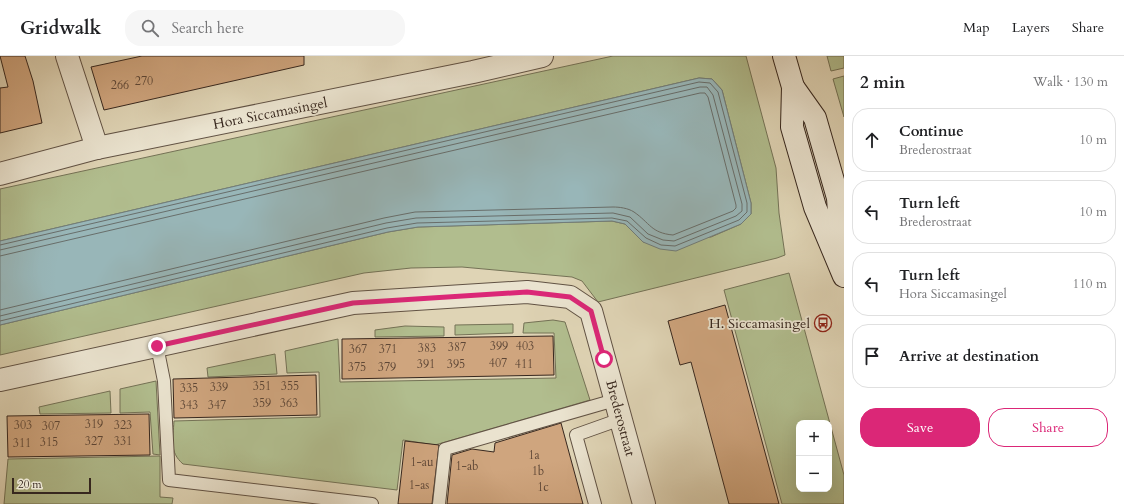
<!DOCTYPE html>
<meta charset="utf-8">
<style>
body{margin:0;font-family:Cardo,serif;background:#f6f6f6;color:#202124}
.controls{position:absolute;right:12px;bottom:12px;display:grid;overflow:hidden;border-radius:8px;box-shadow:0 4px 16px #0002}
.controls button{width:36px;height:36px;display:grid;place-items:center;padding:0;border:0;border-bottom:1px solid #e0e0e0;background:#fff;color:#202124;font:20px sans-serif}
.scale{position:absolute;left:12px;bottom:10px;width:79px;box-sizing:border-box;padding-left:4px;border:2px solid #37271e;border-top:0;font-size:11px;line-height:14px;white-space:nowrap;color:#37271e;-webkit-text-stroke:3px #eae3cf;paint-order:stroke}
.stop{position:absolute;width:12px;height:12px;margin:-9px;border:3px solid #db2777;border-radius:50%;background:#fff}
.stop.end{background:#db2777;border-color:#fff;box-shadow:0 1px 4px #0008}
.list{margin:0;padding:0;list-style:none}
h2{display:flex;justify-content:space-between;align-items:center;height:52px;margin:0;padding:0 16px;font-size:17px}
h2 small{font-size:13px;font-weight:400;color:#757577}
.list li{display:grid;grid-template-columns:26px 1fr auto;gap:12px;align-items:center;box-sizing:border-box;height:64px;margin:0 8px 8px;padding:0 8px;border:1px solid #e0e0e0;border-radius:16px}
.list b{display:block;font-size:15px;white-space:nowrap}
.list p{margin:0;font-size:13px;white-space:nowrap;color:#757577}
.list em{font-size:13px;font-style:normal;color:#757577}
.actions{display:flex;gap:8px;padding:12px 16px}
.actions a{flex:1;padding:9px 0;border:1px solid #db2777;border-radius:16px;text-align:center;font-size:14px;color:#db2777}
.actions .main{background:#db2777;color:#fff}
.icon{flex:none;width:22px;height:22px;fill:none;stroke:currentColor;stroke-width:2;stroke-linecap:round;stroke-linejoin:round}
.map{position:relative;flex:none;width:844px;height:448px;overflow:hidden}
header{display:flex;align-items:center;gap:24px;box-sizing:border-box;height:56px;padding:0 20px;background:#fff;border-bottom:1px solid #e0e0e0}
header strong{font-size:19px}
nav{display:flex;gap:22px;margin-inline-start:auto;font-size:14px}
.search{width:280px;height:36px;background:#f6f6f6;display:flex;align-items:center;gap:10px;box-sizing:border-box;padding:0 14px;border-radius:16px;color:#757577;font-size:15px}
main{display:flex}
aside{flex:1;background:#fff}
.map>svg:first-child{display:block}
.green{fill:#b1bd8e;stroke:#747256;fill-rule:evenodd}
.water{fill:#98b6b8;stroke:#717d7a}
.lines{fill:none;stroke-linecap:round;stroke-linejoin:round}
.shore{stroke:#686e6b;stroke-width:1}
.building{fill:#cfa57e;stroke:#37271e}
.lane-casing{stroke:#615244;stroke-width:14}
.street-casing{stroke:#615244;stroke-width:24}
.secondary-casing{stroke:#37271e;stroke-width:24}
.lane{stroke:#eae3cf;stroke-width:12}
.street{stroke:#eae3cf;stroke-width:22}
.secondary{stroke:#eae3cf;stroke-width:22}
.route{stroke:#db2777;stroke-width:5}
.labels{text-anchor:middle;stroke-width:3.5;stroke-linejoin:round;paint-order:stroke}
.number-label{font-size:12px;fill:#5d4636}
.street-label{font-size:14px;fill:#37271e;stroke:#eae3cf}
.poi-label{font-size:14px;fill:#37271e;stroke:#eae3cf;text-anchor:end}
</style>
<header>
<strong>Gridwalk</strong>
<div class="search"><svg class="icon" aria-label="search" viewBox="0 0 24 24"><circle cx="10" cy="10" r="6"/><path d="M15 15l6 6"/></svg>Search here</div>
<nav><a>Map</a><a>Layers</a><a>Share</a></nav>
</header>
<main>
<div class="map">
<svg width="844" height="448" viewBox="0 0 844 448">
<rect width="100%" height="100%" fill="#dfd4b5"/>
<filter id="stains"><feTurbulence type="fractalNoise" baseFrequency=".005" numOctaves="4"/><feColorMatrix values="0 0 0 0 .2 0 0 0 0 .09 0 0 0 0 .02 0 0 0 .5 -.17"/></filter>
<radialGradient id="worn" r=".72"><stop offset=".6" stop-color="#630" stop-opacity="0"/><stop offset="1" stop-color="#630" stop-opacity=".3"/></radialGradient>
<g class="green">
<path d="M613 0H746L776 112 779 157 785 199 777 202 598 246 582 225 572 221 462 211 411 212 364 217 0 299V269L388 176 418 171 612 165 625 168 643 186 711 181 741 168 751 158V147L722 34 712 23 699 22 0 185V133Z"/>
<path d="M827 0H844V12L831 15Z"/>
<path d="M844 20V61L833 23Z"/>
<path d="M789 217 844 419V448H782L724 234ZM799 367H829V433H799Z"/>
<path d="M553 264 565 266 590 344 435 389 403 384 397 434 183 408C169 396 173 383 174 365L320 361 319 316 287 317 285 295 338 283 340 326 556 322 554 277H523L524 267Z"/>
<path d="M513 268V277L455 279V269Z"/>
<path d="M405 270 444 271V280L375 281V274Z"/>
<path d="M275 298 277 318 208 321 207 312Z"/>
<path d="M156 325 160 399 153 398 150 356 120 357V333Z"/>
<path d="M110 335 111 357 40 358 39 351Z"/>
<path d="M160 400V441L173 442 172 448H4L8 403Z"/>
</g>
<path class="water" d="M699 22 712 23 722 34 751 147V158L741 168 676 195 660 193 643 186 625 168 612 165 418 171 388 176 0 269V185Z"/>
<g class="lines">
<g class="shore">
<path d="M0 189 699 26 710 27 718 36 747 147V156L739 164 675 190 661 189 646 182 627 165 612 162 417 167 387 172 0 265"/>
<path d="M0 194 700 31H707L713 39 742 148V155L736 160 674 185 663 184 648 178 630 161 613 157 416 162 386 167 0 260"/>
<path d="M0 200 700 37H705L708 41 736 149V152L733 155 673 179C651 177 650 167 634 156 628 152 619 151 613 151L415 156 384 162 0 254"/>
</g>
</g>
<g class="building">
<path d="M0 0H25L33 25 42 67 0 77V32L8 31Z"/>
<path d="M142 0H304V9L104 54 91 11Z"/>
<path d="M725 249 779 448H729L691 306 680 309 668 265Z"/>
<path d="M553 280 554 319 342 323V283Z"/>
<path d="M316 319 317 359 174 362 173 323Z"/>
<path d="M149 358 150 399 8 401 7 360Z"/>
<path d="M561 367 583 448H447L452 399 472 393 494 396 495 387Z"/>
<path d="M405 385 439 389 432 448H398Z"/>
</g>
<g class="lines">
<g class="lane-casing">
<g id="lane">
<path d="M157 290 164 325 169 424 372 448"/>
<path d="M439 448 445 393 615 344"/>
<path d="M595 448 576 379 621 363"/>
</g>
</g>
<g class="street-casing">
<g id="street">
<path d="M67 0 97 92"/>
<path d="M0 118 97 92 473 16 542 0"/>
<path d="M0 324 353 247 527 236 570 241 591 255 644 448"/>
</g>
</g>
<g class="secondary-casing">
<g id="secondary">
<path d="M784 0 793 31 792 71 815 151 844 220"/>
<path d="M793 31 815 62 838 142 842 201"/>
</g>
</g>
<use href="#lane" class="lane"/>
<use href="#street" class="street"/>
<use href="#secondary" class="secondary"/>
</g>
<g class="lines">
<path class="route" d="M157 290 353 247 527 236 570 241 591 255 604 303"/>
</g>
<defs>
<g id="bus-ring" transform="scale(0.9)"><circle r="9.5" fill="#eae3cf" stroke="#8f2418" stroke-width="1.5"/><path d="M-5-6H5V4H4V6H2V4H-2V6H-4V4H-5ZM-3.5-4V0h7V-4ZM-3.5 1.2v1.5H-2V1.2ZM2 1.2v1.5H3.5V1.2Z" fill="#8f2418"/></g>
</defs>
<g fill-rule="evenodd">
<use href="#bus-ring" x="823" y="267"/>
</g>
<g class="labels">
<g class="number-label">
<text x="144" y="29">270</text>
<text x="120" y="33">266</text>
<text x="499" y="294">399</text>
<text x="525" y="294">403</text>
<text x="457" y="295">387</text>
<text x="427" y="296">383</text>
<text x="358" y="297">367</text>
<text x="388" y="297">371</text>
<text x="498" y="311">407</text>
<text x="426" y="312">391</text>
<text x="456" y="312">395</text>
<text x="524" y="312">411</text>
<text x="357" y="315">375</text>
<text x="387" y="315">379</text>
<text x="262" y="334">351</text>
<text x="290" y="334">355</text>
<text x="219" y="335">339</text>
<text x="189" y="336">335</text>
<text x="262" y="351">359</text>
<text x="289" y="351">363</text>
<text x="189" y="353">343</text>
<text x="217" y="353">347</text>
<text x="94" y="372">319</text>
<text x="23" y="373">303</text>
<text x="123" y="373">323</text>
<text x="51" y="374">307</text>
<text x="94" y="389">327</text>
<text x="123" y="389">331</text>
<text x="49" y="390">315</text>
<text x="22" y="391">311</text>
<text x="534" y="403">1a</text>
<text x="422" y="410">1-au</text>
<text x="467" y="414">1-ab</text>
<text x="538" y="419">1b</text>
<text x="419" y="433">1-as</text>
<text x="543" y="435">1c</text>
</g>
<g class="street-label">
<text transform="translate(270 57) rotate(-11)" y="5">Hora Siccamasingel</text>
<text transform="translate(621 362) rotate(75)" y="5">Brederostraat</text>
</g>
<g class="poi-label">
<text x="810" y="272">H. Siccamasingel</text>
</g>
</g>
<rect width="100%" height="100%" filter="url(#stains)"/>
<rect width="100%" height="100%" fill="url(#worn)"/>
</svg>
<div class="controls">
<button>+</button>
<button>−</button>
</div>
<div class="scale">20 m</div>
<div class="stop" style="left:604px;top:303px"></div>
<div class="stop end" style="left:157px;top:290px"></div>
</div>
<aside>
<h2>2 min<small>Walk · 130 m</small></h2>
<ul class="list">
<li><svg class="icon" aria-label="ahead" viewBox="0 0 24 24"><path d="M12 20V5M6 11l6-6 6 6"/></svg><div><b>Continue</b><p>Brederostraat</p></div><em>10 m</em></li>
<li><svg class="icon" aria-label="left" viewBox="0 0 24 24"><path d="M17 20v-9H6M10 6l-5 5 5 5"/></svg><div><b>Turn left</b><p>Brederostraat</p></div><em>10 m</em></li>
<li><svg class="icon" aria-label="left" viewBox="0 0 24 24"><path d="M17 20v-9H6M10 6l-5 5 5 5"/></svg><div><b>Turn left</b><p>Hora Siccamasingel</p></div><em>110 m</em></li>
<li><svg class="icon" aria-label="arrive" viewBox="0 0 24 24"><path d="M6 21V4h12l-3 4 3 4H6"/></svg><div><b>Arrive at destination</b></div></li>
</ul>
<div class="actions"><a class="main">Save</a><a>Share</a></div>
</aside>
</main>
